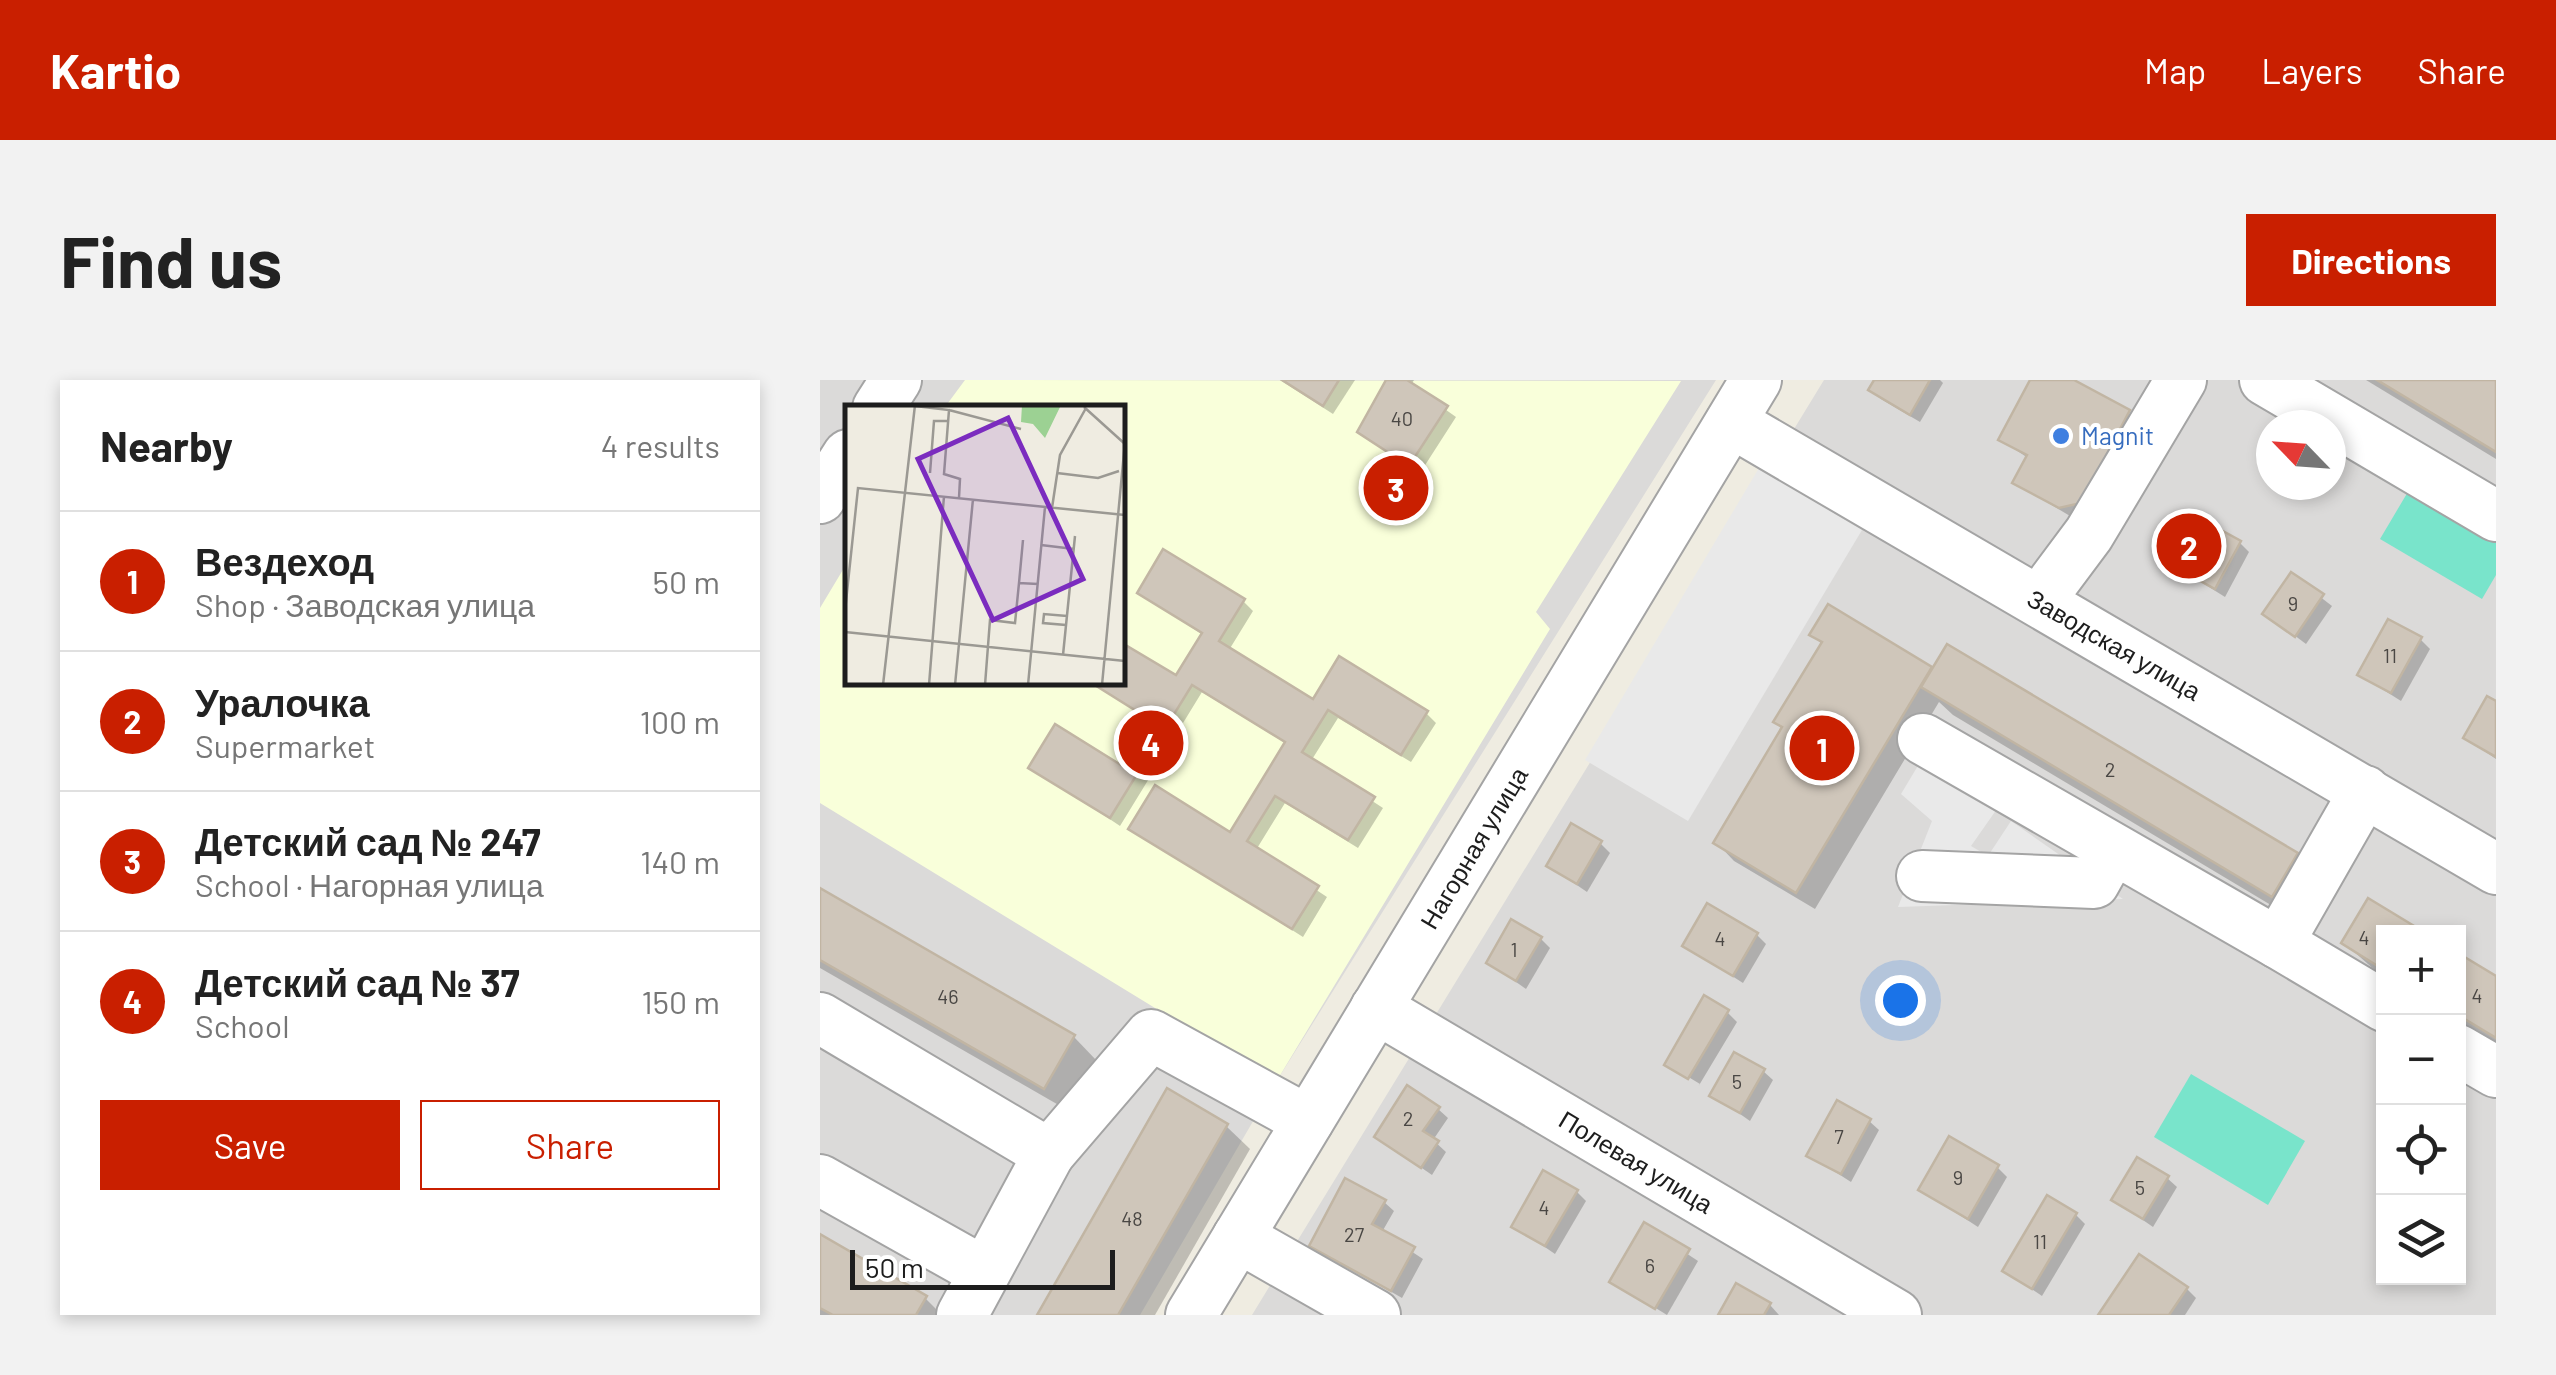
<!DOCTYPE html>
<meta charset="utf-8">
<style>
body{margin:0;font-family:Barlow,sans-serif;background:#f2f2f2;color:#222}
.controls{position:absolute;right:30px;bottom:30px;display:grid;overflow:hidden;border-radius:0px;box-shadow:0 5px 15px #0003}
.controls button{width:90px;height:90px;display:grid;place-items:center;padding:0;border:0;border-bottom:2px solid #e0e0e0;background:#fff;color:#222;font:50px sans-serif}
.compass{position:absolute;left:1436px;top:30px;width:90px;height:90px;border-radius:50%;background:#fff;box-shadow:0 5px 15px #0003;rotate:295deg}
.scale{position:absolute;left:30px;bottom:25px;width:265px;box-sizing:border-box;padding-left:10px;border:5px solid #1d1d1d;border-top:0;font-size:28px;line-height:35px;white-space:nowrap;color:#1d1d1d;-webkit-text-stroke:8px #fff;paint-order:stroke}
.you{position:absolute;left:1080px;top:620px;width:35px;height:35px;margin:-25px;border:8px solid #fff;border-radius:50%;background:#1a73e8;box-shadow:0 0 0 15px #1a73e833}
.badge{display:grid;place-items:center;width:65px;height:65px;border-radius:50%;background:#c91f00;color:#fff;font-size:32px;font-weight:700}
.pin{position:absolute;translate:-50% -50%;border:5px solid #fff;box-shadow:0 2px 10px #0006}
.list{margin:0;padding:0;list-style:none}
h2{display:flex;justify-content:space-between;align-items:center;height:130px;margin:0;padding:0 40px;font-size:42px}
h2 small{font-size:32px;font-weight:400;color:#767676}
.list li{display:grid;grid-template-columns:65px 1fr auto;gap:30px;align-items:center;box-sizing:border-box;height:140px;padding:0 40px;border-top:2px solid #e0e0e0}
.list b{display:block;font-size:38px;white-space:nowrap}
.list p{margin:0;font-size:32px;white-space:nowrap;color:#767676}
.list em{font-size:32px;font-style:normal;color:#767676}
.actions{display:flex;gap:20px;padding:30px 40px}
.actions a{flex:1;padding:22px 0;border:2px solid #c91f00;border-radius:0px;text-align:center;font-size:35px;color:#c91f00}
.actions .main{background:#c91f00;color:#fff}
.icon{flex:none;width:55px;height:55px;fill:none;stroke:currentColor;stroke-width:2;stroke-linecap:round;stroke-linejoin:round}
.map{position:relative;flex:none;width:1676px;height:935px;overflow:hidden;border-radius:0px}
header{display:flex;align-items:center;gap:60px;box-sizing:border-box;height:140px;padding:0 50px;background:#c91f00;color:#fff}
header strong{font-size:48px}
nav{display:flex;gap:55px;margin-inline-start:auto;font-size:35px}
.intro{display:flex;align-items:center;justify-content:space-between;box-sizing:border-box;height:240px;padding:0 60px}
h1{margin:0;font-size:70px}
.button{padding:25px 45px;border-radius:0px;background:#c91f00;color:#fff;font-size:35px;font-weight:700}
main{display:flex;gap:60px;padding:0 60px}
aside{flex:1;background:#fff;border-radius:0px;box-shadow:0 5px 15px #0003}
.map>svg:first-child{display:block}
.residential{fill:#dbdad9;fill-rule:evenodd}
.education{fill:#f9ffda}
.pitch{fill:#79e4cb}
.parking{fill:#e9e9e9}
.shadow{fill:#0003}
.building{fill:#cfc6ba;stroke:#c1b5a3;stroke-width:2.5}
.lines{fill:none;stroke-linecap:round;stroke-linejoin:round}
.minor-casing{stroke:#a4a4a4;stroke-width:54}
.minor{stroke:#fff;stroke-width:50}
.shop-dot{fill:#3f7fe0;stroke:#fff;stroke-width:4}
.labels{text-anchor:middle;stroke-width:8;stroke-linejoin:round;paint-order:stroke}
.number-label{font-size:20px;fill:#4a4744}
.shop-label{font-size:25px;fill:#366cbe;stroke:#fff;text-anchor:start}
.street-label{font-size:25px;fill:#1d1d1d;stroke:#fff}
.inset-road{fill:none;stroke:#9b9993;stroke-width:2.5}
.view{fill:#7b2cbf;fill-opacity:0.15;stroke:#7b2cbf;stroke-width:5}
.inset-edge{fill:none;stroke:#1d1d1d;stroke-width:5}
</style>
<header>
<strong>Kartio</strong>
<nav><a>Map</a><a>Layers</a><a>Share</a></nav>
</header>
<div class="intro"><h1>Find us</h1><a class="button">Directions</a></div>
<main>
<aside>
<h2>Nearby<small>4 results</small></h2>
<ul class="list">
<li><span class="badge">1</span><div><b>Вездеход</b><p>Shop · Заводская улица</p></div><em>50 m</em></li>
<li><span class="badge">2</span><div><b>Уралочка</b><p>Supermarket</p></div><em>100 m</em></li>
<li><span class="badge">3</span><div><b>Детский сад № 247</b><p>School · Нагорная улица</p></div><em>140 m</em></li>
<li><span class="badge">4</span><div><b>Детский сад № 37</b><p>School</p></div><em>150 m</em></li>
</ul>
<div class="actions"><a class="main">Save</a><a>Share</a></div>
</aside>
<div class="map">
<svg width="1676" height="935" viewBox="0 0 1676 935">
<rect width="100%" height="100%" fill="#efece1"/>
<g class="residential">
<path d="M0 0H896L456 702 320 935H0ZM28 28H302V302H28Z"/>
<path d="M1004 0H1676V935H432ZM1451 45H1511V105H1451ZM1564 552H1638V898H1564Z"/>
</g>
<path class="education" d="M145 0 861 1 716 232 730 249 456 702 0 423V228L27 183 28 302H302V28L125 27Z"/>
<g class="pitch">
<path d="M1592 105 1676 156V195L1662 219 1560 159Z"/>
<path d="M1371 694 1485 761 1448 825 1334 757Z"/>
</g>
<g class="parking">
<path d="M939 88 1042 150 868 441 765 380Z"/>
<path d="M1102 379 1179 426 1151 466 1168 476 1191 441 1303 519 1078 527 1112 441 1081 414Z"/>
</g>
<g class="shadow">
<path d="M460 0H535L513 34Z"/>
<path d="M564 0H594L591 5 636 37 600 93 540 52 570 4Z"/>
<path d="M1057 0H1120L1123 3 1100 42 1061 19 1051 10Z"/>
<path d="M1213 0H1249L1318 41 1270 132 1250 136 1195 103 1208 78 1181 60Z"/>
<path d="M1546 0H1676V79Z"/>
<path d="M1420 163 1429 172 1405 217 1349 182Z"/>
<path d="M1472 195 1512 226 1486 264 1446 234Z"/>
<path d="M320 213 423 221 433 231 409 270 493 322 606 333 616 343 591 382 518 338 491 381 563 428 538 468 465 423 436 470 507 517 483 557 311 448 411 455 467 364 382 312 300 446 212 387 302 388 330 341 271 302 357 299 383 255Z"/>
<path d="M992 255 1110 289 1476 475 1504 503 1481 543 1133 335 1119 322 995 529 914 481 896 462 964 349 956 342 1003 265Z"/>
<path d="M1600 259 1610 269 1581 321 1540 295Z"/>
<path d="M1676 324V379L1646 358Z"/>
<path d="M780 463 790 473 767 512 729 486Z"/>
<path d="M0 511 254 657 277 681 249 731 0 588Z"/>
<path d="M1549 522 1599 552H1564V598L1524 563Z"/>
<path d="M937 555 946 564 923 603 865 566Z"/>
<path d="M721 559 730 568 706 609 669 583Z"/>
<path d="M1638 576 1676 599V667L1638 644Z"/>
<path d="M907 632 917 642 878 707 880 704 847 684Z"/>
<path d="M943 691 953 700 930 741 893 715Z"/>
<path d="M618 729 628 738 613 760 626 772 612 795 557 757Z"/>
<path d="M1049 741 1059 750 1031 802 989 775Z"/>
<path d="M406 746 430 769 335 935H220Z"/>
<path d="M1177 787 1187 797 1158 847 1101 810Z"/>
<path d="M1347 798 1357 807 1333 847 1294 820Z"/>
<path d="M757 812 766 821 735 874 694 846Z"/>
<path d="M564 822 574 831 562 852 603 879 582 918 492 866Z"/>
<path d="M1256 835 1265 844 1222 916 1185 891Z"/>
<path d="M825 846 878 881 847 935 792 901Z"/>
<path d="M0 857 105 918 122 935H0Z"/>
<path d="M1367 909 1376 918 1365 935H1281Z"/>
<path d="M950 925 959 935H901Z"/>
</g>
<g class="building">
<path d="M462 0H519L503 26Z"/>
<path d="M566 0H587L628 26 589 86 537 52Z"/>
<path d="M1054 0H1110L1090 35 1048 10Z"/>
<path d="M1210 0H1254L1310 30 1261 123 1239 128 1192 103 1207 75 1178 60Z"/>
<path d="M1557 0H1676V72Z"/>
<path d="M1372 134 1421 161 1395 209 1346 182Z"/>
<path d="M343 169 425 219 399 261 493 319 519 276 608 331 581 375 508 330 482 372 555 417 528 460 455 416 427 461 499 506 472 549 308 449 335 405 410 452 465 362 372 305 290 438 208 388 235 344 301 385 329 339 270 302H302V263L356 295 382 253 317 213Z"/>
<path d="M1471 192 1504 214 1475 257 1442 234Z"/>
<path d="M1008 224 1112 287 976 513 893 463 962 347 953 342 1002 262 989 255Z"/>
<path d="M1568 239 1602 257 1571 313 1537 295Z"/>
<path d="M1127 264 1478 473 1452 517 1101 307Z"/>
<path d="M1667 316 1676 321V377L1643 358Z"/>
<path d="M751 443 782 461 757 504 726 486Z"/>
<path d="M0 508 255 655 224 709 0 580Z"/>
<path d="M1548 518 1604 552H1564V590L1521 563Z"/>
<path d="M887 523 938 553 913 596 862 566Z"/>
<path d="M691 539 722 557 696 601 666 583Z"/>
<path d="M1638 573 1676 596V658L1638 635Z"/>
<path d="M884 615 909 630 868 699 844 685Z"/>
<path d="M914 672 945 689 920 733 889 716Z"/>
<path d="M587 705 620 727 603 751 619 761 601 788 554 757Z"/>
<path d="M347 708 408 744 298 935H217Z"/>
<path d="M1017 720 1051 739 1021 794 986 776Z"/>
<path d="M1129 756 1179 785 1148 839 1098 810Z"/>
<path d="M1317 777 1349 796 1323 839 1291 820Z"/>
<path d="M723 790 758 810 725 866 691 847Z"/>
<path d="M525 798 566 820 552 844 595 867 571 911 489 866Z"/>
<path d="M1227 815 1257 833 1212 909 1182 891Z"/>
<path d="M824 842 870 869 835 929 789 902Z"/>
<path d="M0 854 107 916 96 935H13L0 928Z"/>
<path d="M1319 874 1368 907 1349 935H1278Z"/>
<path d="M916 903 951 923 944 935H898Z"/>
</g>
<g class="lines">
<g class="minor-casing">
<g id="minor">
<path d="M1445 0 1676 136"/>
<path d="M58 28 76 0"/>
<path d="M911 42 1676 489"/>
<path d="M0 118 28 75"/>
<path d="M1219 221 1269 154 1361 0"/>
<path d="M1103 359 1458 563"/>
<path d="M1545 411 1458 563 1564 626"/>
<path d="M1102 496 1274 503 1293 469"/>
<path d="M556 628 1076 935"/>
<path d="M0 638 229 774 331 655 488 741"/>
<path d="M1638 670 1676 692"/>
<path d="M0 800 162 891"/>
<path d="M418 857 555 935"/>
<path d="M142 935 229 774"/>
<path d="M371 935 936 0"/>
</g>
</g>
<use href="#minor" class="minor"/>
</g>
<circle class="shop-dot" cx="1241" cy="56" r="10"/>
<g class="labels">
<g class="number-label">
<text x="582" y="46">40</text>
<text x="1473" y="231">9</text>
<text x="1570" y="283">11</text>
<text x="1290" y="397">2</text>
<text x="1544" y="565">4</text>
<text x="900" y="566">4</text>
<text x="694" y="577">1</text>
<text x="1657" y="623">4</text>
<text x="128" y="624">46</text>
<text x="917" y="709">5</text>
<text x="588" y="746">2</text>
<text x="1019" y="764">7</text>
<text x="1138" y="805">9</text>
<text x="1320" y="815">5</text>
<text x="724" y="835">4</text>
<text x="312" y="846">48</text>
<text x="534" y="862">27</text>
<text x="1220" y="869">11</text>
<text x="830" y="893">6</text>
</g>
<g class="shop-label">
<text x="1261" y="65">Magnit</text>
</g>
<g class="street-label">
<text transform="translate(1294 265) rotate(30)" y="9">Заводская улица</text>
<text transform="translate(654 468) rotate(-59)" y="9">Нагорная улица</text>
<text transform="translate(816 782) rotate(31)" y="9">Полевая улица</text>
</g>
</g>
<g transform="translate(25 25)">
<rect width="280" height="280" fill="#efece1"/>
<path d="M177 0H216L200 33 188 19 176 17Z" fill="#9cd193"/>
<path class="inset-road" d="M70 1 104 5 99 69 115 74 114 93M239 2 280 39M104 5 176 24M85 68 89 16H104M212 68 253 73 274 66M207 103 215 50 241 3M196 140 229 144M174 178 178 135M0 206 13 83 280 110M221 220 198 218 199 209 222 211M0 227 280 256M218 250 230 131M38 280 70 0M84 280 99 91M110 280 128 94M140 280 145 215 170 218 174 178 193 179M183 280 200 102M257 280 280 37"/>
<path class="view" d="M163 13 238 174 148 215 73 54Z"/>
<rect width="280" height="280" class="inset-edge"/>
</g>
</svg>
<div class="controls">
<button>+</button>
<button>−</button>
<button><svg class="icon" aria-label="locate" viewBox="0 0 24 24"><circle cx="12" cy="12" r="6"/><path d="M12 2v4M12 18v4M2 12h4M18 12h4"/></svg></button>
<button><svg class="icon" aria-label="layers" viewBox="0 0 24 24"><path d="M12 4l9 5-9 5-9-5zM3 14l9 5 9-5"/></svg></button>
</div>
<svg class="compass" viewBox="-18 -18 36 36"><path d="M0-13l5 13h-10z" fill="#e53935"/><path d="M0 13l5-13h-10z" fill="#767676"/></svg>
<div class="scale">50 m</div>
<div class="you"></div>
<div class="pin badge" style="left:1002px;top:368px">1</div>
<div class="pin badge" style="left:1369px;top:166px">2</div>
<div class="pin badge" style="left:576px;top:108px">3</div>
<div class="pin badge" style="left:331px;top:363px">4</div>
</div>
</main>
